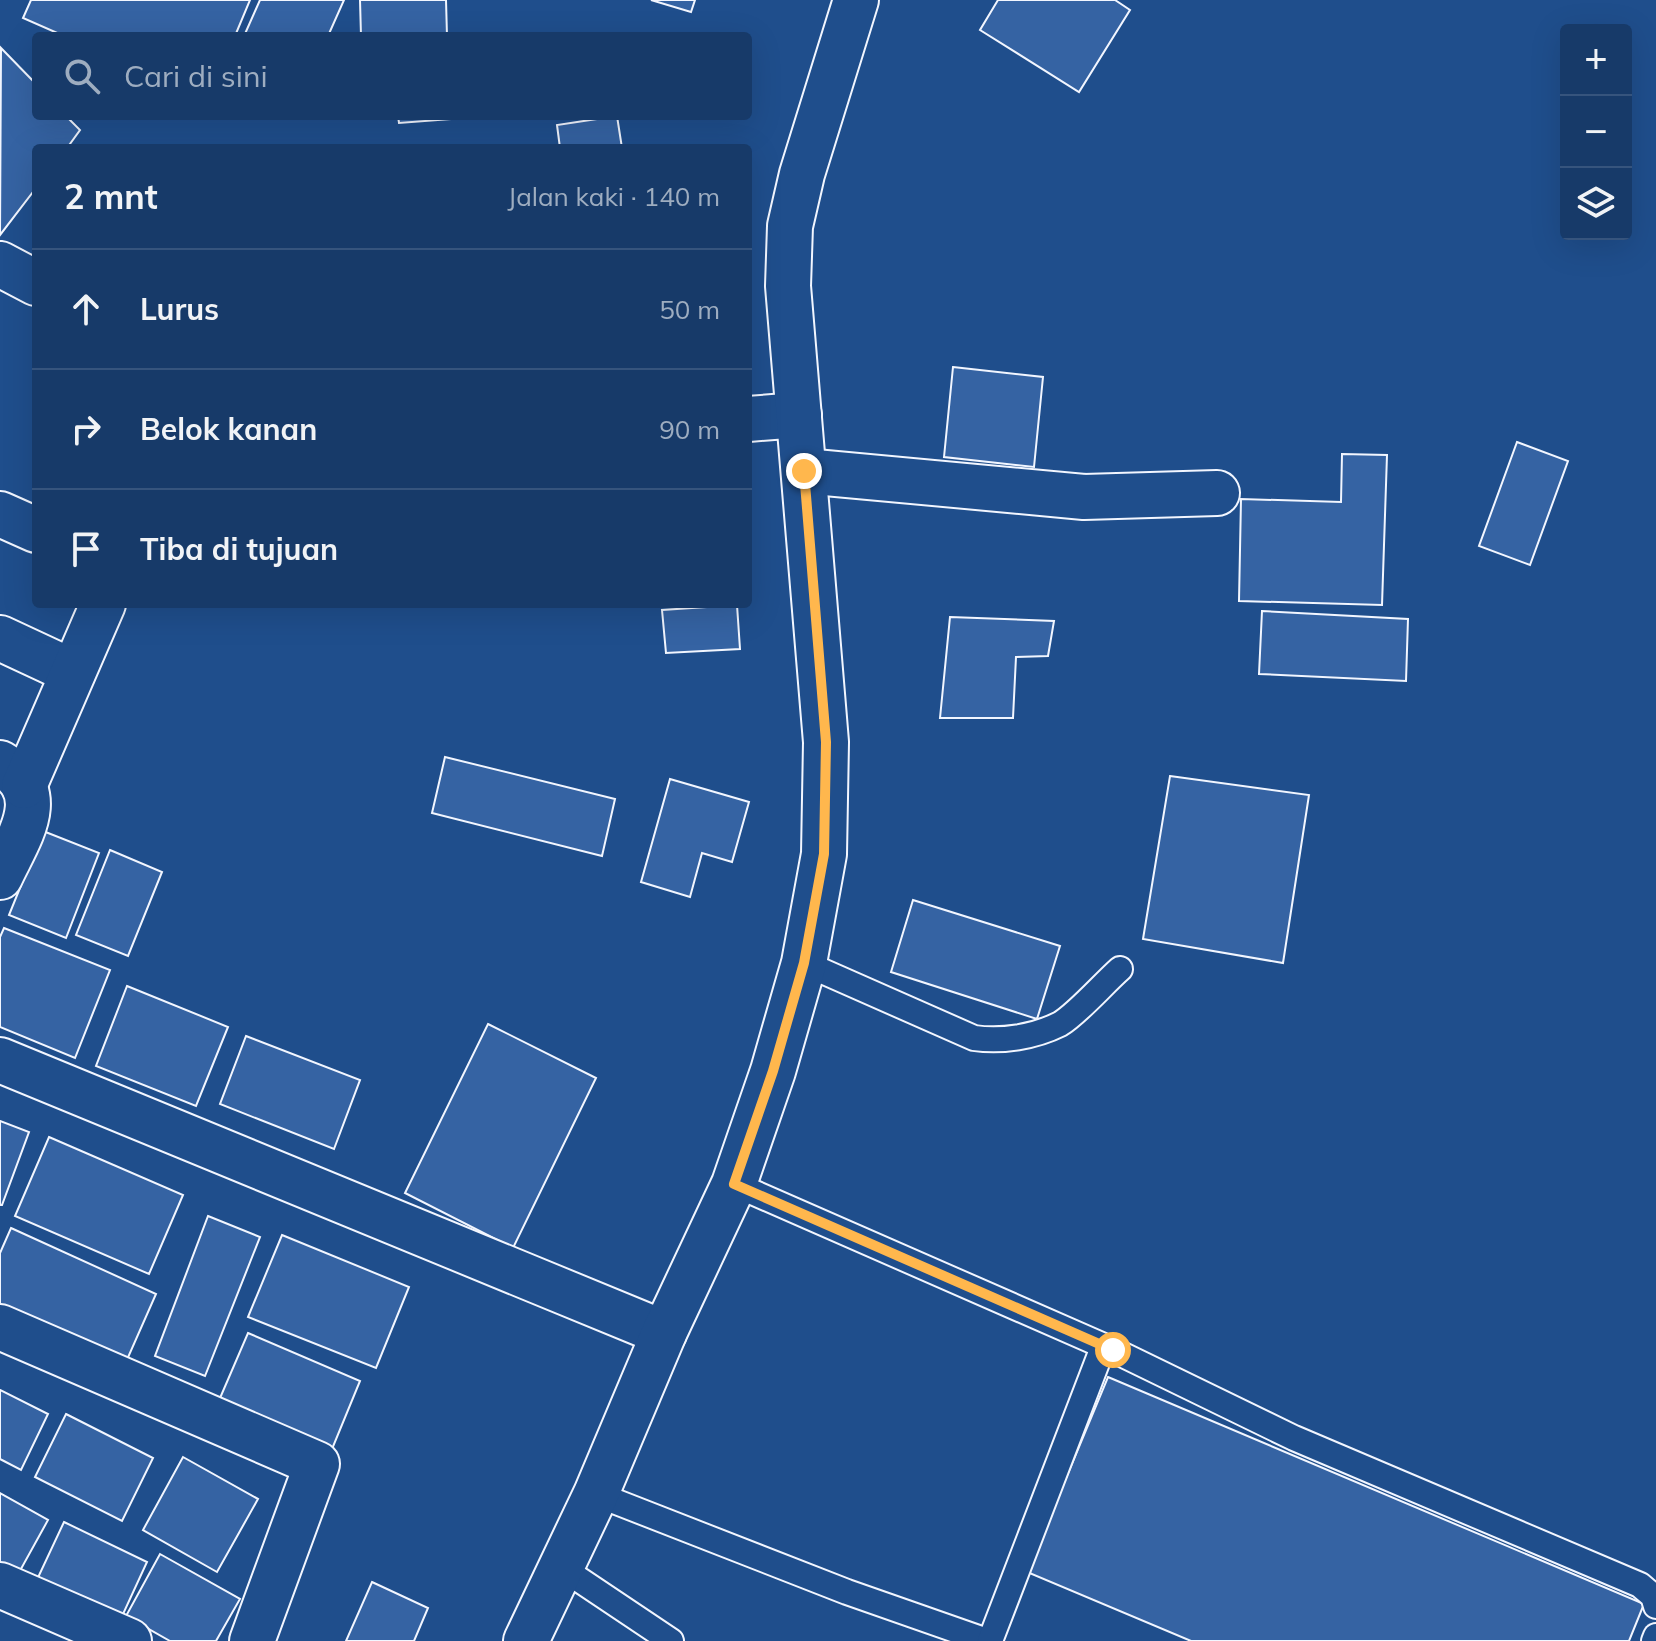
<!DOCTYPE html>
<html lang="id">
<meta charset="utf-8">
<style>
body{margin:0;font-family:Mulish,sans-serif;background:#20416f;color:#f1f3f6}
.controls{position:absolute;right:24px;top:24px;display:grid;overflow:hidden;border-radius:8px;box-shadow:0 8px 32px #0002}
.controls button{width:72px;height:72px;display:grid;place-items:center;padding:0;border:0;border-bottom:2px solid #36547d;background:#173a69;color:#f1f3f6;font:40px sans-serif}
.stop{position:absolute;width:24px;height:24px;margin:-18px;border:6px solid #ffb74d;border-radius:50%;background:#fff}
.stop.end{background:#ffb74d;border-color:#fff;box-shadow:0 2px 8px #0008}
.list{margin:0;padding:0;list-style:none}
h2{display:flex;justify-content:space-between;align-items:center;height:104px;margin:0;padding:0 32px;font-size:34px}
h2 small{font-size:26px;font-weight:400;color:#9eadc0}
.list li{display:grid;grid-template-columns:52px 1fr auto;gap:24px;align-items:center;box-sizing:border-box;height:120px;padding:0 32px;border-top:2px solid #36547d}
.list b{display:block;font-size:30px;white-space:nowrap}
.list em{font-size:26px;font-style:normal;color:#9eadc0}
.icon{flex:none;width:44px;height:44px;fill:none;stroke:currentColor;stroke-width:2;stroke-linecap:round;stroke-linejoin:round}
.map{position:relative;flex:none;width:1656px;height:1641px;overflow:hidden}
.search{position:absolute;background:#173a69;box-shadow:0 8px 32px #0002;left:32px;top:32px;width:720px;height:88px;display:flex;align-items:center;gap:20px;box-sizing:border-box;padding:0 28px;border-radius:8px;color:#9eadc0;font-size:30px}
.panel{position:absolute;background:#173a69;box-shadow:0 8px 32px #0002;left:32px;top:144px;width:720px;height:464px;border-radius:8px}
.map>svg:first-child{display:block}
.building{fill:#3563a3;stroke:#f2f6ff;stroke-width:2}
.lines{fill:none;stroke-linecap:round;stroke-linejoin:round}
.lane-casing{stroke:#f2f6ff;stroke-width:28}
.street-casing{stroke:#f2f6ff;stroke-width:48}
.secondary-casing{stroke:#f2f6ff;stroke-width:48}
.lane{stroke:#1f4e8c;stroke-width:24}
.street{stroke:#1f4e8c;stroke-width:44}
.secondary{stroke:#1f4e8c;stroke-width:44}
.route{stroke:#ffb74d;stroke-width:10}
</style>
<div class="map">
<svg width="1656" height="1641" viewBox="0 0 1656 1641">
<rect width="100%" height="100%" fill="#1f4e8c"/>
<g class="building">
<path d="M31 0H250L235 36H64L23 18Z"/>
<path d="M260 0H344L328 36H244Z"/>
<path d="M360 0H446L447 36H361Z"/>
<path d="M651 0H695L691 12Z"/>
<path d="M998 0H1115L1130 10 1079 92 980 30Z"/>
<path d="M1 48 36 84V116H66L80 130 67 148H36V188L0 235Z"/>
<path d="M398 116H491L399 123Z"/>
<path d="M617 116 622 148H560L557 125Z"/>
<path d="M953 367 1043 377 1034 467 944 457Z"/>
<path d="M1517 442 1568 461 1530 565 1479 546Z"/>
<path d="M1342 454 1387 455 1382 605 1239 601 1241 499 1341 502Z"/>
<path d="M737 605 740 649 666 653 662 610Z"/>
<path d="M1262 611 1408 619 1406 681 1259 674Z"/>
<path d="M950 617 1054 621 1048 656 1016 657 1013 718H940Z"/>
<path d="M445 757 615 799 602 856 432 813Z"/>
<path d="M1170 776 1309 795 1283 963 1143 939Z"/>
<path d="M670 779 749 802 732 862 702 853 690 897 641 882Z"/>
<path d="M43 831 99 853 66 938 9 915Z"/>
<path d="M110 850 162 872 128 956 76 935Z"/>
<path d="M913 900 1060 946 1037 1019 891 972Z"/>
<path d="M4 928 110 970 75 1058 0 1027V937Z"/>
<path d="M127 986 228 1027 196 1106 96 1066Z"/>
<path d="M488 1024 596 1078 513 1248 405 1193Z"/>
<path d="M246 1036 360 1080 334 1149 220 1104Z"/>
<path d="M0 1121 29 1132 2 1205H0Z"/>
<path d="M49 1137 183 1195 149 1274 15 1216Z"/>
<path d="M208 1216 260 1237 205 1376 155 1356Z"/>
<path d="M11 1228 156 1294 126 1362 0 1304V1253Z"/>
<path d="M282 1235 409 1287 376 1368 248 1317Z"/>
<path d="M248 1333 360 1381 330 1454 217 1405Z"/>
<path d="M1108 1377 1644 1604 1629 1641H1191L1027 1572Z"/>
<path d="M0 1390 48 1414 21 1470 0 1459Z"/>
<path d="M66 1414 153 1458 122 1521 35 1477Z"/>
<path d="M183 1457 258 1499 217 1572 143 1530Z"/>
<path d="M0 1493 48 1520 16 1578 0 1569Z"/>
<path d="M64 1522 147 1562 118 1625 34 1586Z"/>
<path d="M160 1554 240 1599 216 1641H170L126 1616Z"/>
<path d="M372 1582 428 1608 414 1641H346Z"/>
</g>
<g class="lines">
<g class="lane-casing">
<g id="lane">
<path d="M804 963 974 1038C1002 1042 1034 1037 1060 1024 1077 1014 1104 983 1120 969"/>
<path d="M734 1184 1113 1350 1294 1438 1640 1585 1653 1596 1656 1606"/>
<path d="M596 1494 847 1592 987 1641"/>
<path d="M562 1568 671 1641"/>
<path d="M990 1641 1103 1347"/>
<path d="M1654 1641 1656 1636"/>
</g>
</g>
<g class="street-casing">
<g id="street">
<path d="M0 264 36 283"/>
<path d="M748 419 799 415"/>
<path d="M804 471 1084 497 1217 493"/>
<path d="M0 514 36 530"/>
<path d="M0 638 73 672"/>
<path d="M0 763C52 793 19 836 0 877"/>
<path d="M24 786 103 604"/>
<path d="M0 1060 664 1333"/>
<path d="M0 1327 317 1464 252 1641"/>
<path d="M0 1585 129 1641"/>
</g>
</g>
<g class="secondary-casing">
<path id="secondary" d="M526 1641 596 1494 664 1333 734 1184 773 1071 804 963 824 854 826 742 788 286 790 226 802 174 856 0"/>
</g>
<use href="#lane" class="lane"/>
<use href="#street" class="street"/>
<use href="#secondary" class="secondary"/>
</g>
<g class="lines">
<path class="route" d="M804 471 826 742 824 854 804 963 773 1071 734 1184 1113 1350"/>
</g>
</svg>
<div class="controls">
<button>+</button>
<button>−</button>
<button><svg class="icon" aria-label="layers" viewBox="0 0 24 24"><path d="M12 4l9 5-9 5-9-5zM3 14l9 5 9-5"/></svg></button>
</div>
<div class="stop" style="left:1113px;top:1350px"></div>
<div class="stop end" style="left:804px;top:471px"></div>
<div class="search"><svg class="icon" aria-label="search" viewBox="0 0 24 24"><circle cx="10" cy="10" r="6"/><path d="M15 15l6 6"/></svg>Cari di sini</div>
<section class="panel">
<h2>2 mnt<small>Jalan kaki · 140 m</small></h2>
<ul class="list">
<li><svg class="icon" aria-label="ahead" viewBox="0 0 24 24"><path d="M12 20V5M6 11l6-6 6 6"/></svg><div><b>Lurus</b></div><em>50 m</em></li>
<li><svg class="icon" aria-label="right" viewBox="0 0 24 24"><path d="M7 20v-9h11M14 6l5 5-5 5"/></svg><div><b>Belok kanan</b></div><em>90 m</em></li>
<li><svg class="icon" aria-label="arrive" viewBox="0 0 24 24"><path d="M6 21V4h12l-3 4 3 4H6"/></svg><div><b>Tiba di tujuan</b></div></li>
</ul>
</section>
</div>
